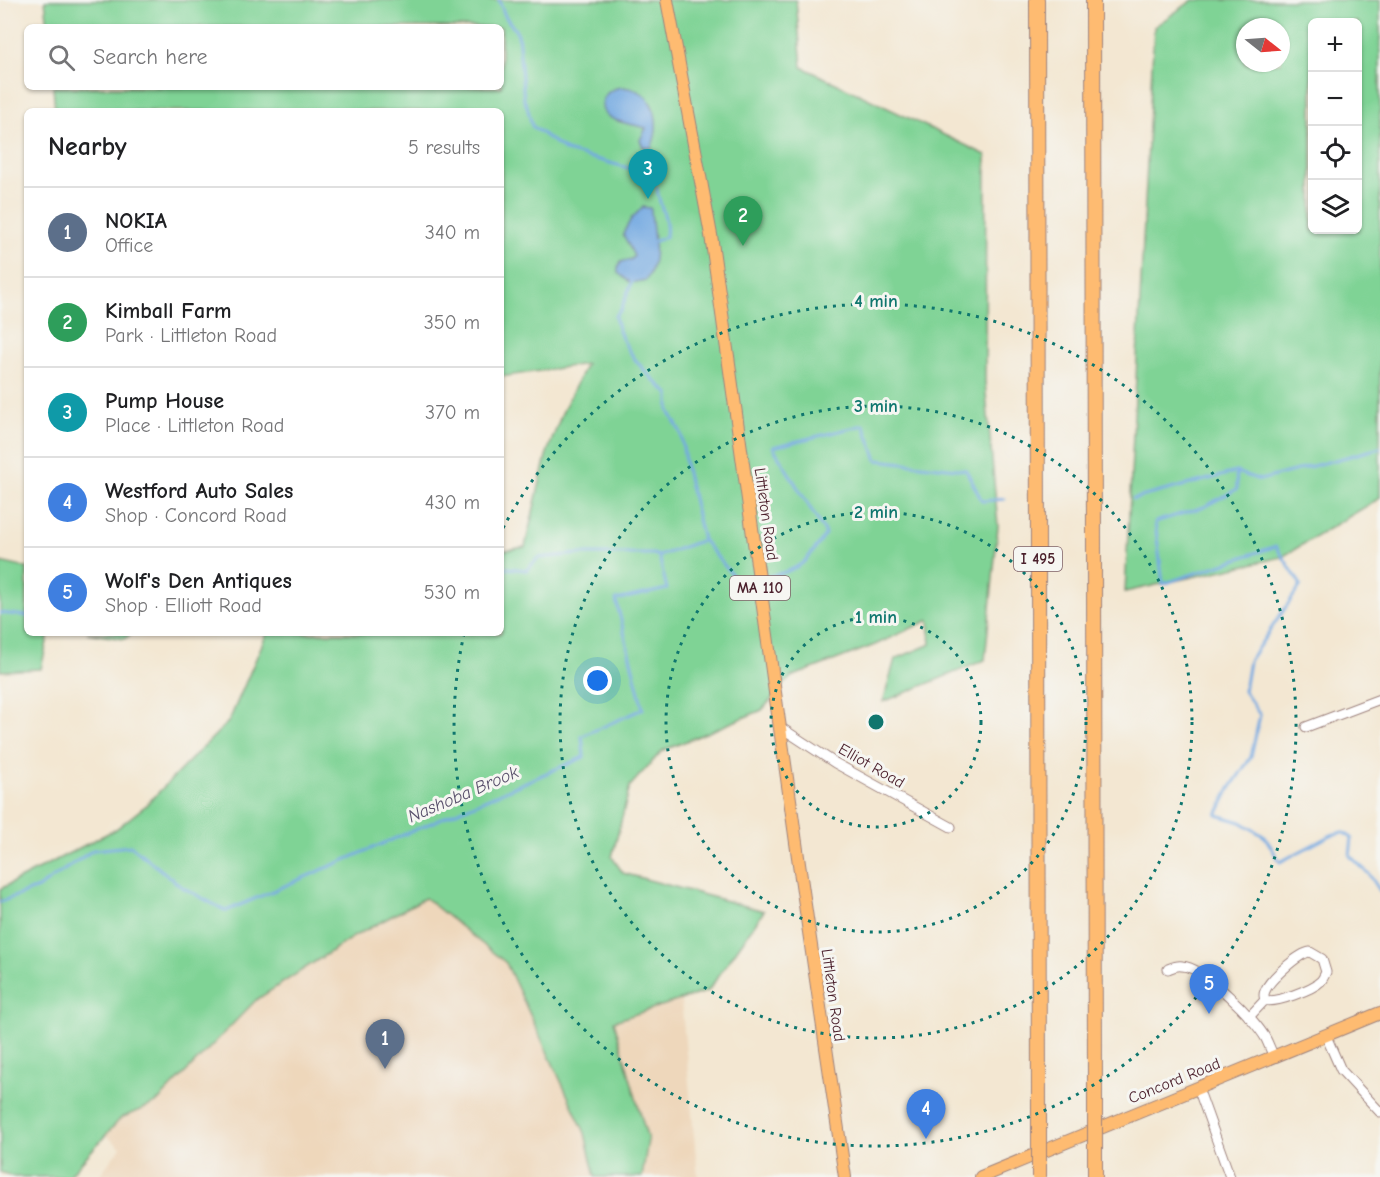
<!DOCTYPE html>
<meta charset="utf-8">
<style>
body{margin:0;font-family:"Comic Neue",sans-serif;background:#f2f2f2;color:#202124}
.controls{position:absolute;right:18px;top:18px;display:grid;overflow:hidden;border-radius:9px;box-shadow:0 2px 4px #0004}
.controls button{width:54px;height:54px;display:grid;place-items:center;padding:0;border:0;border-bottom:2px solid #e0e0e0;background:#fff;color:#202124;font:30px sans-serif}
.compass{position:absolute;left:1236px;top:18px;width:54px;height:54px;border-radius:50%;background:#fff;box-shadow:0 2px 4px #0004;rotate:107deg}
.you{position:absolute;left:598px;top:681px;width:21px;height:21px;margin:-15px;border:4px solid #fff;border-radius:50%;background:#1a73e8;box-shadow:0 0 0 9px #1a73e833}
.badge{display:grid;place-items:center;width:39px;height:39px;border-radius:50%;background:#1f6fb2;color:#fff;font-size:20px;font-weight:700}
.pin{position:absolute;translate:-50% -50px;filter:drop-shadow(0 2px 3px #0008)}
.pin::after{content:'';position:absolute;top:32px;width:21px;height:18px;background:inherit;clip-path:polygon(0 0,100% 0,50% 100%)}
.list{margin:0;padding:0;list-style:none}
h2{display:flex;justify-content:space-between;align-items:center;height:78px;margin:0;padding:0 24px;font-size:26px}
h2 small{font-size:20px;font-weight:400;color:#757577}
.list li{display:grid;grid-template-columns:39px 1fr auto;gap:18px;align-items:center;box-sizing:border-box;height:90px;padding:0 24px;border-top:2px solid #e0e0e0}
.list b{display:block;font-size:22px;white-space:nowrap}
.list p{margin:0;font-size:20px;white-space:nowrap;color:#757577}
.list em{font-size:20px;font-style:normal;color:#757577}
.icon{flex:none;width:33px;height:33px;fill:none;stroke:currentColor;stroke-width:2;stroke-linecap:round;stroke-linejoin:round}
.map{position:relative;flex:none;width:1380px;height:1177px;overflow:hidden}
.search{position:absolute;background:#fff;box-shadow:0 2px 4px #0004;left:24px;top:24px;width:480px;height:66px;display:flex;align-items:center;gap:15px;box-sizing:border-box;padding:0 21px;border-radius:9px;color:#757577;font-size:22px}
.panel{position:absolute;background:#fff;box-shadow:0 2px 4px #0004;left:24px;top:108px;width:480px;height:528px;border-radius:9px}
.map>svg:first-child{display:block}
.built{fill:#eed7bb}
.green{fill:#7fd395;stroke:#647960;stroke-width:1.5;fill-rule:evenodd}
.water{fill:#73a9e1;stroke:#5e6486;stroke-width:1.5}
.lines{fill:none;stroke-linecap:round;stroke-linejoin:round}
.stream{stroke:#73a9e1;stroke-width:3}
.minor-casing{stroke:#9e837e;stroke-width:11}
.major-casing{stroke:#9e837e;stroke-width:14}
.highway-casing{stroke:#9e837e;stroke-width:16}
.minor{stroke:#fff;stroke-width:9}
.major{stroke:#febb71;stroke-width:12}
.highway{stroke:#febb71;stroke-width:14}
.highway-bridge-casing{stroke:#9e837e;stroke-width:16;stroke-linecap:butt}
.highway-bridge{stroke:#febb71;stroke-width:14}
.ring{fill:none;stroke:#0f766e;stroke-width:3;stroke-dasharray:3 6}
.labels{text-anchor:middle;stroke-width:6;stroke-linejoin:round;paint-order:stroke}
.shield{fill:#f6f6f2;stroke:#7e6067;stroke-width:1.5}
.shield-label{font-size:15px;font-weight:bold;fill:#4a1f2b}
.street-label{font-size:16px;fill:#4a1f2b;stroke:#f6f6f2}
.water-label{font-size:18px;font-style:italic;fill:#584f6b;stroke:#f6f6f2}
.centre{fill:#0f766e;stroke:#f6f6f2;stroke-width:3}
.ring-label{font-size:18px;text-anchor:middle;font-weight:bold;fill:#0f766e;stroke:#f6f6f2;stroke-width:6;stroke-linejoin:round;paint-order:stroke}
</style>
<div class="map">
<svg width="1380" height="1177" viewBox="0 0 1380 1177">
<rect width="100%" height="100%" fill="#f6f6f2"/>
<filter id="ink" filterUnits="userSpaceOnUse"><feTurbulence type="fractalNoise" baseFrequency=".0167" numOctaves="2"/><feDisplacementMap in="SourceGraphic" scale="12" xChannelSelector="R" yChannelSelector="G"/><feConvolveMatrix kernelMatrix="1 2 1 2 8 2 1 2 1" color-interpolation-filters="sRGB"/></filter>
<filter id="wash" filterUnits="userSpaceOnUse"><feTurbulence type="fractalNoise" baseFrequency=".008" numOctaves="4" result="noise"/><feDisplacementMap in="SourceGraphic" scale="24" xChannelSelector="R" yChannelSelector="G"/><feGaussianBlur stdDeviation="1.35" result="paint"/><feColorMatrix in="noise" values="0 0 0 0 0 0 0 0 0 0 0 0 0 0 0 0 0 1.4 0 .05"/><feComposite in="paint" operator="in"/></filter>
<g filter="url(#wash)">
<rect width="100%" height="100%" fill="#f3e7d2"/>
<path class="built" d="M596 784 591 875 672 906 698 1177H98L121 1147 89 1123 74 1093Z"/>
<g class="green">
<path d="M45 0H796L802 67 986 155 985 382 998 526 985 660 883 702 895 659 931 644 929 620 875 645 791 677 762 710 662 751 630 786 612 857 623 873 764 911 708 991 614 1021 648 1140 642 1177H595L585 1133 506 963 425 898 353 937 256 1000 156 1103 121 1118 68 1177H14L0 1172V889L116 829 145 806 229 721 267 633H501V551L525 547 546 456 562 413 586 364 501 377V111H55L53 87H501V27H48Z"/>
<path d="M1193 0H1380V498L1282 557 1125 592 1154 27ZM1358 22V230H1312V22ZM1245 27H1281V63H1245Z"/>
<path d="M0 562 27 568V633H49L41 669 0 671Z"/>
<path d="M87 633H133L124 639Z"/>
</g>
<g class="water">
<path d="M622 87C655 89 663 123 651 148L643 147 640 140 646 128C633 123 596 123 603 100 606 91 614 88 622 87Z"/>
<path d="M643 207 650 208 651 210C652 234 661 259 646 280L631 283 618 273V267L621 262 632 259 634 256 623 234 631 219Z"/>
</g>
<g class="lines">
<g class="stream">
<path d="M499 0 505 16 518 34 524 100 527 106 532 126 566 151 636 170 652 180"/>
<path d="M652 242 666 237C669 216 658 206 657 187"/>
<path d="M633 279 621 310 615 316C620 348 646 374 669 394V411L681 433 686 469 703 540"/>
<path d="M1236 472 1237 489 1204 507 1155 522 1163 584 1276 546 1301 585 1249 661 1244 691 1260 715 1251 757 1229 790 1217 815 1241 822 1265 837 1280 862 1331 835 1343 832 1352 838 1350 856 1369 874 1380 891"/>
<path d="M1133 499 1236 472 1260 480 1380 448"/>
<path d="M501 572 507 568 527 570 538 558 578 554H653L659 556"/>
<path d="M769 576C803 570 807 560 826 534L773 447 864 425 877 460 966 470 982 501 1005 499"/>
<path d="M0 613 27 616"/>
<path d="M0 902 38 888 93 850 131 846 182 887 226 911 584 757 582 736 643 709 616 600 667 589 659 556 703 540 734 577 752 578"/>
</g>
</g>
</g>
<g filter="url(#ink)">
<g class="lines">
<g class="minor-casing">
<g id="minor">
<path d="M780 727 835 763 951 827"/>
<path d="M1306 727 1380 699"/>
<path d="M1168 969C1173 967 1177 965 1182 966 1204 967 1256 1020 1266 1039 1269 1045 1271 1051 1274 1057"/>
<path d="M1249 1017 1265 1000C1275 1004 1313 989 1321 981 1324 977 1324 976 1326 972L1322 959 1310 952C1299 953 1269 980 1265 991 1263 995 1264 996 1265 1000"/>
<path d="M1326 1036 1341 1070 1380 1112"/>
<path d="M1198 1088 1230 1177"/>
</g>
</g>
<g class="major-casing">
<g id="major">
<path d="M667 0 711 235 799 864 845 1177"/>
<path d="M981 1177 1380 1013"/>
</g>
</g>
<g class="highway-casing">
<g id="highway">
<path d="M1037 0 1039 1119"/>
<path d="M1093 0 1095 1101"/>
<path d="M1095 1163V1177"/>
</g>
</g>
<use href="#minor" class="minor"/>
<use href="#major" class="major"/>
<use href="#highway" class="highway"/>
<g class="highway-bridge-casing">
<g id="highway-bridge">
<path d="M1039 1119V1177"/>
<path d="M1095 1163V1101"/>
</g>
</g>
<use href="#highway-bridge" class="highway-bridge"/>
</g>
</g>
<g class="ring">
<circle cx="876" cy="722" r="105"/>
<circle cx="876" cy="722" r="210"/>
<circle cx="876" cy="722" r="316"/>
<path d="M503 528A421 421 0 1 1 464 634"/>
</g>
<g class="labels">
<g class="shield">
<rect x="1014" y="547" width="48" height="24" rx="4.5"/>
<rect x="730" y="576" width="60" height="24" rx="4.5"/>
</g>
<g class="shield-label">
<text x="1038" y="564">I 495</text>
<text x="760" y="593">MA 110</text>
</g>
<g class="street-label">
<text transform="translate(767 514) rotate(82)" y="6">Littleton Road</text>
<text transform="translate(872 765) rotate(30)" y="6">Elliot Road</text>
<text transform="translate(834 995) rotate(82)" y="6">Littleton Road</text>
<text transform="translate(1174 1080) rotate(-22)" y="6">Concord Road</text>
</g>
<g class="water-label">
<text transform="translate(463 794) rotate(-23)" y="6">Nashoba Brook</text>
</g>
</g>
<circle cx="876" cy="722" r="9" class="centre"/>
<g class="ring-label">
<text x="876" y="307">4 min</text>
<text x="876" y="412">3 min</text>
<text x="876" y="518">2 min</text>
<text x="876" y="623">1 min</text>
</g>
</svg>
<div class="controls">
<button>+</button>
<button>−</button>
<button><svg class="icon" aria-label="locate" viewBox="0 0 24 24"><circle cx="12" cy="12" r="6"/><path d="M12 2v4M12 18v4M2 12h4M18 12h4"/></svg></button>
<button><svg class="icon" aria-label="layers" viewBox="0 0 24 24"><path d="M12 4l9 5-9 5-9-5zM3 14l9 5 9-5"/></svg></button>
</div>
<svg class="compass" viewBox="-18 -18 36 36"><path d="M0-13l5 13h-10z" fill="#e53935"/><path d="M0 13l5-13h-10z" fill="#757577"/></svg>
<div class="you"></div>
<div class="pin badge" style="left:385px;top:1069px;background:#5c6f8a">1</div>
<div class="pin badge" style="left:743px;top:246px;background:#2e9e5b">2</div>
<div class="pin badge" style="left:648px;top:199px;background:#0f9aa8">3</div>
<div class="pin badge" style="left:926px;top:1139px;background:#3f7fe0">4</div>
<div class="pin badge" style="left:1209px;top:1014px;background:#3f7fe0">5</div>
<div class="search"><svg class="icon" aria-label="search" viewBox="0 0 24 24"><circle cx="10" cy="10" r="6"/><path d="M15 15l6 6"/></svg>Search here</div>
<section class="panel">
<h2>Nearby<small>5 results</small></h2>
<ul class="list">
<li><span class="badge" style="background:#5c6f8a">1</span><div><b>NOKIA</b><p>Office</p></div><em>340 m</em></li>
<li><span class="badge" style="background:#2e9e5b">2</span><div><b>Kimball Farm</b><p>Park · Littleton Road</p></div><em>350 m</em></li>
<li><span class="badge" style="background:#0f9aa8">3</span><div><b>Pump House</b><p>Place · Littleton Road</p></div><em>370 m</em></li>
<li><span class="badge" style="background:#3f7fe0">4</span><div><b>Westford Auto Sales</b><p>Shop · Concord Road</p></div><em>430 m</em></li>
<li><span class="badge" style="background:#3f7fe0">5</span><div><b>Wolf's Den Antiques</b><p>Shop · Elliott Road</p></div><em>530 m</em></li>
</ul>
</section>
</div>
